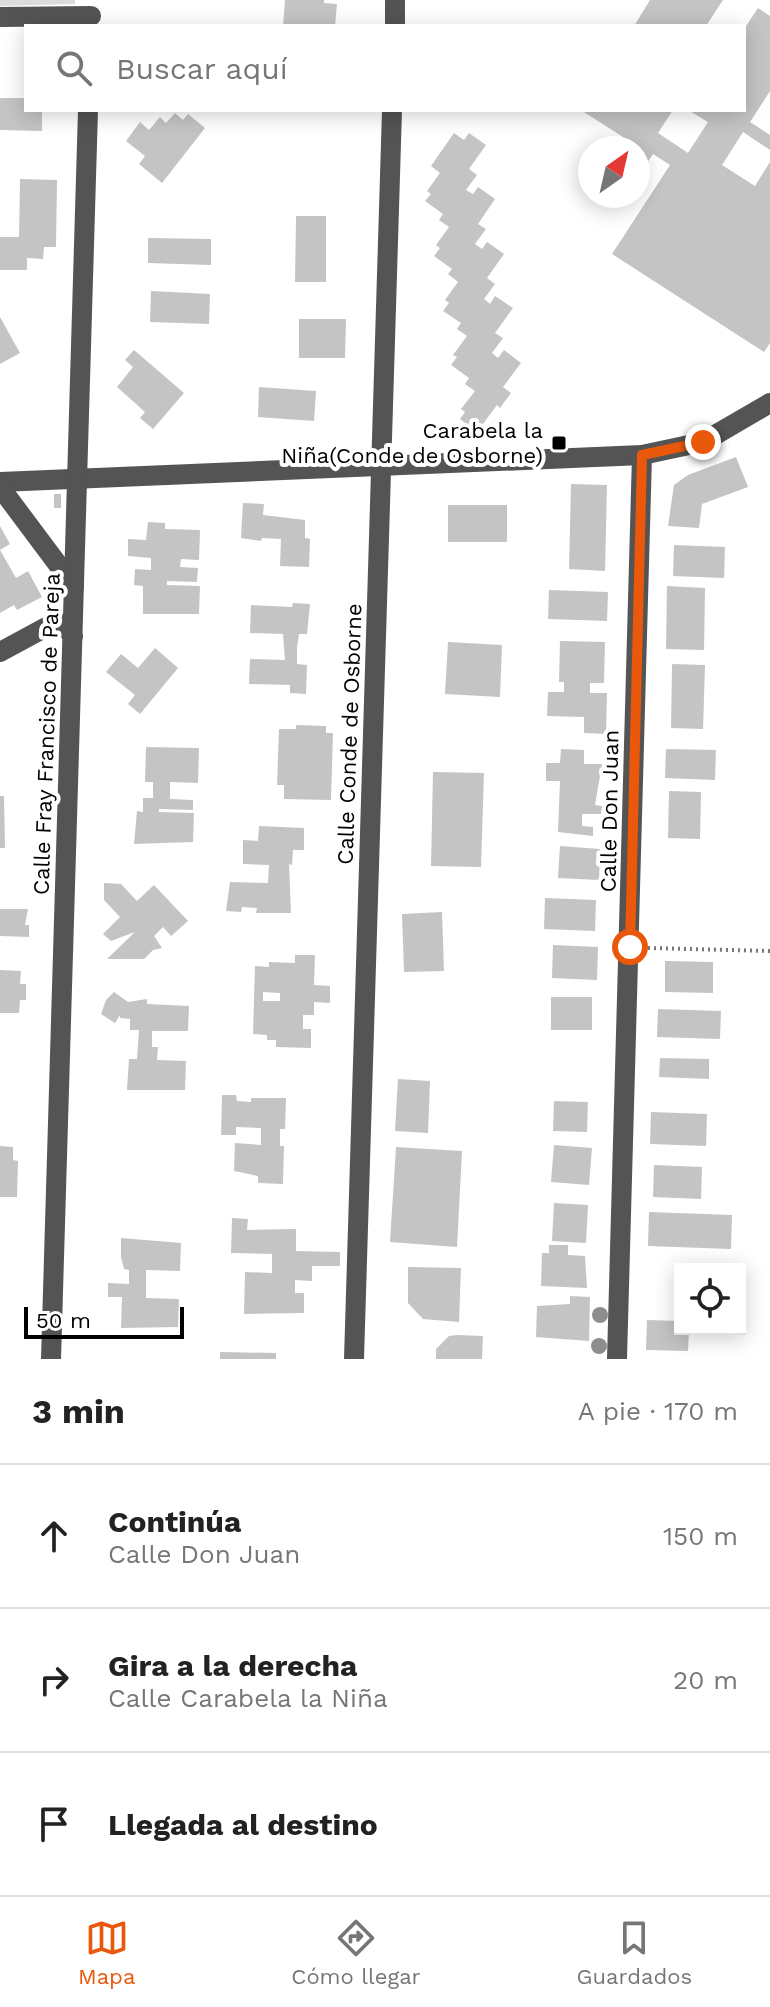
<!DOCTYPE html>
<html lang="es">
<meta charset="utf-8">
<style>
body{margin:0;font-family:"Work Sans",sans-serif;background:#f6f6f6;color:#222}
.controls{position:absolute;right:24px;bottom:24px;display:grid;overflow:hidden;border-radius:0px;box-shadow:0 4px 20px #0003}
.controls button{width:72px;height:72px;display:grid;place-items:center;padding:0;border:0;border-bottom:2px solid #e0e0e0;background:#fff;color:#222;font:40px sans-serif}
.compass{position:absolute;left:578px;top:136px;width:72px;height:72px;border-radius:50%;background:#fff;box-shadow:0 4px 20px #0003;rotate:34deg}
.scale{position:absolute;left:24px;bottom:20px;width:160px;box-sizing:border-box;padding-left:8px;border:4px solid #000;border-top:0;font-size:22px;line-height:28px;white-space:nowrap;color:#000;-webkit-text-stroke:6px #fff;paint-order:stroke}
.stop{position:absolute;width:24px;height:24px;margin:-18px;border:6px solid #ea580c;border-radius:50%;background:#fff}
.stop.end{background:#ea580c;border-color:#fff;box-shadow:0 2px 8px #0008}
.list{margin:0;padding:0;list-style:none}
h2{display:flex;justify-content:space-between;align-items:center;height:104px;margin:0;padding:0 32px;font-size:34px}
h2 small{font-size:26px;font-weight:400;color:#767676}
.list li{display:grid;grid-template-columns:52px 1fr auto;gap:24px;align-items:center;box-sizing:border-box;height:144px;padding:0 32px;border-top:2px solid #e0e0e0}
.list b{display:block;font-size:30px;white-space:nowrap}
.list p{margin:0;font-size:26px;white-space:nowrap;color:#767676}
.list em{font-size:26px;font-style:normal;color:#767676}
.icon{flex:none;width:44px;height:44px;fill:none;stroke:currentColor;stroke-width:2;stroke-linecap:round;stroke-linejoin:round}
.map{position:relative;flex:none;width:770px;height:1359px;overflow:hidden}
.search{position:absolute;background:#fff;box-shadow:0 4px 20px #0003;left:24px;right:24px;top:24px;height:88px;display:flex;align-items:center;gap:20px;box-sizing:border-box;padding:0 28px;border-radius:0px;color:#767676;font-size:30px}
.sheet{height:536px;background:#fff}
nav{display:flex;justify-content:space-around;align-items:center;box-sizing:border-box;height:112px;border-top:2px solid #e0e0e0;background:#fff;font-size:22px;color:#767676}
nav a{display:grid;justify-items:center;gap:4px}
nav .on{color:#ea580c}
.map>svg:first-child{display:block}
.green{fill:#dbdbdb}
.building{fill:#c4c4c4;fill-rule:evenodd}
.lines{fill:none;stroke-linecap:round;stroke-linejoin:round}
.path{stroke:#767676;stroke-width:4;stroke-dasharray:2 4;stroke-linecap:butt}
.minor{stroke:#545454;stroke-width:20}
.tree{fill:#8e8e8e}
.route{stroke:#ea580c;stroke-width:10}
.poi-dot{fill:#000;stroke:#fff;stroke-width:3}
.labels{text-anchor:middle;stroke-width:8;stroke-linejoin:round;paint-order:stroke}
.poi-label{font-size:22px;fill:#000;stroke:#fff;text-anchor:end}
.street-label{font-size:22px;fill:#000;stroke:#fff}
</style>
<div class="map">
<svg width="770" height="1359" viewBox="0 0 770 1359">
<rect width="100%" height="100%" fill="#fff"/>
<path class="green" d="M0 0H75V4L0 6Z"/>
<g class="building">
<path d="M285 0H324V3L337 4 335 26H283Z"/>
<path d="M650 0H723L706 26H634Z"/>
<path d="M758 8 770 16V91L750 122 770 135V150L743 132 722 165 755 186 770 162V343L764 352 612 254 670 165 653 154 638 176V148H616L623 137 584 112 673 110 658 133 688 153 708 122 688 110H744V29Z"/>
<path d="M0 98H26V110H42V131L0 130Z"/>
<path d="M175 113 183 120 188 114 205 128 162 183 139 164 145 156 126 141 140 122 149 130 160 117 166 123Z"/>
<path d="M454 133 464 140 469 133 486 145 469 169 477 175 466 190 473 194 478 187 495 199 478 224 486 229 475 244 482 249 487 242 504 254 487 278 495 284 484 299 490 304 495 296 513 308 495 333 503 338 492 353 498 358 504 350 521 363 503 387 511 393 500 408 497 405 477 432 460 419 465 412 461 409 475 391 465 384 469 378 451 365 457 357 453 355 467 336 457 329 461 323 443 311 449 303 445 300 458 282 448 274 452 269 434 256 440 248 436 245 449 227 439 220 443 214 425 201 431 194 427 191 440 173 431 166Z"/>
<path d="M20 179 57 180 56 247H44L43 259 27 258V270H0V237H19Z"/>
<path d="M602 196H625L618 206Z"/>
<path d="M296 216H326V282H295Z"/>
<path d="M148 238 211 239V265L148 263Z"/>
<path d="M151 291 210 294 209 324 150 322Z"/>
<path d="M0 317 20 353 0 364Z"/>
<path d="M299 319H346L345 358H299Z"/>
<path d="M134 350 184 393 153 429 140 418 145 412 117 387 133 367 125 360Z"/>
<path d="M259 387 316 391 314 421 258 417Z"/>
<path d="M736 457 748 487 702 504 699 528 668 526 674 485 688 475Z"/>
<path d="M571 484 607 485 605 571 569 569Z"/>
<rect x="54" y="494" width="7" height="14"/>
<path d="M243 503 264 504 263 515 305 520V538L310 539 309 567 280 566 281 539 262 538 261 541 241 538Z"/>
<rect x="448" y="505" width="59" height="37"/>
<path d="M148 522 165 523V529L200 530 199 560 181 559 180 567 198 568 197 582 167 581V585L200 586 199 614H143V586L134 585 135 569 151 570V558L128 556V539L146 540Z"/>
<path d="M0 526 10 544 0 550Z"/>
<path d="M674 545 725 547 724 578 673 576Z"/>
<path d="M0 550 16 578 28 571 42 597 17 610 14 605 0 613Z"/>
<path d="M667 586 705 588 704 650 666 649Z"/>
<path d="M549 590 608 592 607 621 548 619Z"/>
<path d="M293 603 310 604 307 634H299L297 648V664L307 665 306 694 290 693V685L249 684 250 659 285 660 283 634 250 633 251 605 292 607Z"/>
<path d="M560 641 605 642 604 683H590V693H607L606 734 584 733V717L547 716 548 692H564V682H559Z"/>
<path d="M448 642 502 645 500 697 445 694Z"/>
<path d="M155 648 178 668 140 714 128 704 135 695 106 672 121 654 138 668Z"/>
<path d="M672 664 705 665 703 729 671 728Z"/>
<path d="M296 725 326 726V733H333L331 800 284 799V785H277L279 729H296Z"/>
<path d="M146 747 199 748 198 783 170 782V799L193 800V810L159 809V812L194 813 193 842 134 844 137 811 143 812V798H153V782H145Z"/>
<path d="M561 749 584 750V764H602L595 805 602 806 601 814H582V826L593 827V836L558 832 560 781H546V763H560Z"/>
<path d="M666 749 716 750 715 780 665 778Z"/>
<path d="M433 772 484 773 481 867 431 866Z"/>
<path d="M669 791 701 792 700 839 668 838Z"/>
<path d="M0 796H4L5 848H0Z"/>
<path d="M259 826 304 828V850H293L292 865 289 864 291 913H256L257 908 242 907 241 912 226 911 230 882 268 883 269 865 243 864V840L258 841Z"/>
<path d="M560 846 600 849 599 880 558 878Z"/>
<path d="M104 883 121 884 137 901 154 885 188 921 171 936 163 927 154 936 162 948 153 950 144 959H107L135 932 111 941 103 934 120 917 104 900Z"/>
<path d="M545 898 596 900 595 931 544 929Z"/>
<path d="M0 909H28L25 925H29V937L0 936Z"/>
<path d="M442 912 444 971 404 972 402 914Z"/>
<path d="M553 945 598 947 597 980 552 978Z"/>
<path d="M295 955H315L314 985 330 986V1003L314 1002V1015H303V1029H311V1048L276 1047V1040H267V1035L253 1034 255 966 269 967V962L295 963ZM263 992 280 993V1001H263Z"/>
<path d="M665 961 713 962V993L665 992Z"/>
<path d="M0 970 21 971 20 984H26V1000H20L19 1013H0Z"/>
<path d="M114 992 128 1002 147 999V1004L189 1006 188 1031H152V1047H158L157 1060 186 1061 185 1090H127L129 1059H137L139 1030H130V1019L120 1018V1015L115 1023 101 1014 106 1000Z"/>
<rect x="551" y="997" width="41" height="33"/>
<path d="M658 1009 721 1011 720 1039 657 1037Z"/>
<path d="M660 1058 709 1059V1079L659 1077Z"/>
<path d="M398 1079 430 1081 428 1133 395 1131Z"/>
<path d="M222 1095H236L237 1101 251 1102V1098H286L285 1129H280V1146H284L283 1184 258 1183V1176L234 1171 235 1143 261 1145V1128L236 1127V1135H221Z"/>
<path d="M554 1101 588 1102 587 1132 553 1131Z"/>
<path d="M651 1112 707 1114 706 1146 650 1144Z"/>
<path d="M554 1145 592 1148 589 1185 551 1182Z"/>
<path d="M0 1146 13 1147V1160L18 1161 17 1197H0Z"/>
<path d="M396 1147 462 1151 457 1247 390 1242Z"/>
<path d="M654 1165 702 1167 701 1199 653 1197Z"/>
<path d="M554 1203 588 1205 586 1243 552 1241Z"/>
<path d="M649 1212 732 1215 731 1249 648 1246Z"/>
<path d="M232 1218 248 1219 247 1230 296 1229V1251L340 1252V1266H312V1281L295 1280V1293H304V1313L244 1314 245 1272 272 1273V1254L231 1253Z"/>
<path d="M121 1238 181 1243 180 1271 146 1270V1298L179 1299 178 1327 121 1328 122 1297H108V1283L129 1284V1270L124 1269 121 1257Z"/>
<path d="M549 1245H568V1255L585 1256 587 1288 541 1286 542 1253H549Z"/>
<path d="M408 1267 461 1268 459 1322 423 1319 408 1303Z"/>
<path d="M570 1296 590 1297 589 1341 536 1337 537 1306 570 1304Z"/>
<path d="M647 1320 680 1321V1329H689L688 1351 646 1350Z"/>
<path d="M457 1335 483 1336 482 1359H436V1349L449 1336Z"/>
<path d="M220 1352 276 1353V1359H220Z"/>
</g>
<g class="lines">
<path class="path" d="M648 948 770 951"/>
<g class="minor">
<path d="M0 17 91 16"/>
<path d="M395 26V0"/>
<path d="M0 482 642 455 703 442 770 403"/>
<path d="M0 487 74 586"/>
<path d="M0 652 50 625 63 624 73 636"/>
<path d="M51 1359 88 110"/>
<path d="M354 1359 392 110"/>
<path d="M617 1359 642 455"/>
</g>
</g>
<g class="tree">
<circle cx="600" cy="1315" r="8"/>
<circle cx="599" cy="1346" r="8"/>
</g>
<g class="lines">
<path class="route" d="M630 947 642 455 703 442"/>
</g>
<rect class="poi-dot" x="551" y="435" width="16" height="16" rx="4"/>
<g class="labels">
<g class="poi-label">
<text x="543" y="438">Carabela la<tspan x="543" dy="25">Niña(Conde de Osborne)</tspan></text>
</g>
<g class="street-label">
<text transform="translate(46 734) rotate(-88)" y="8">Calle Fray Francisco de Pareja</text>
<text transform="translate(349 734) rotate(-88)" y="8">Calle Conde de Osborne</text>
<text transform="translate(609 811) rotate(-89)" y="8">Calle Don Juan</text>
</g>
</g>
</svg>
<div class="controls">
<button><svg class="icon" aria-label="locate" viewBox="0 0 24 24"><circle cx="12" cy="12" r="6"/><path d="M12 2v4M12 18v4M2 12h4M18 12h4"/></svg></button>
</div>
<svg class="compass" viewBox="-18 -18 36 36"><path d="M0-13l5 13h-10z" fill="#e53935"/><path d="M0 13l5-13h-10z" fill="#767676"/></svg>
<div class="scale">50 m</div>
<div class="stop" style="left:630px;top:947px"></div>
<div class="stop end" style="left:703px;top:442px"></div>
<div class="search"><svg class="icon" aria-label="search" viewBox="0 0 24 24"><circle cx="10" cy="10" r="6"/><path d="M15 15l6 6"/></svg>Buscar aquí</div>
</div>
<section class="sheet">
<h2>3 min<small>A pie · 170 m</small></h2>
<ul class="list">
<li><svg class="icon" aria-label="ahead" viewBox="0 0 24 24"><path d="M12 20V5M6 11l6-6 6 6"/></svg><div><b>Continúa</b><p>Calle Don Juan</p></div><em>150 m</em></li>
<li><svg class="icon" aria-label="right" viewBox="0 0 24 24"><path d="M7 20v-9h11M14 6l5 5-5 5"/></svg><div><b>Gira a la derecha</b><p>Calle Carabela la Niña</p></div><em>20 m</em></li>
<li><svg class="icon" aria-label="arrive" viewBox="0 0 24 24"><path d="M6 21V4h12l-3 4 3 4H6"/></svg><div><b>Llegada al destino</b></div></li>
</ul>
</section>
<nav>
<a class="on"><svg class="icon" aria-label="map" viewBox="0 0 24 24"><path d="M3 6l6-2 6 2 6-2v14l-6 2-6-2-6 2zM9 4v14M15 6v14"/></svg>Mapa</a>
<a><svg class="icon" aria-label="directions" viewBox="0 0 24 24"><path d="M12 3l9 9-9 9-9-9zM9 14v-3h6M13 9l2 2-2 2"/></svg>Cómo llegar</a>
<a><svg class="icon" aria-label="saved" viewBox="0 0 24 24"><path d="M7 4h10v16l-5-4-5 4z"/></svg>Guardados</a>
</nav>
